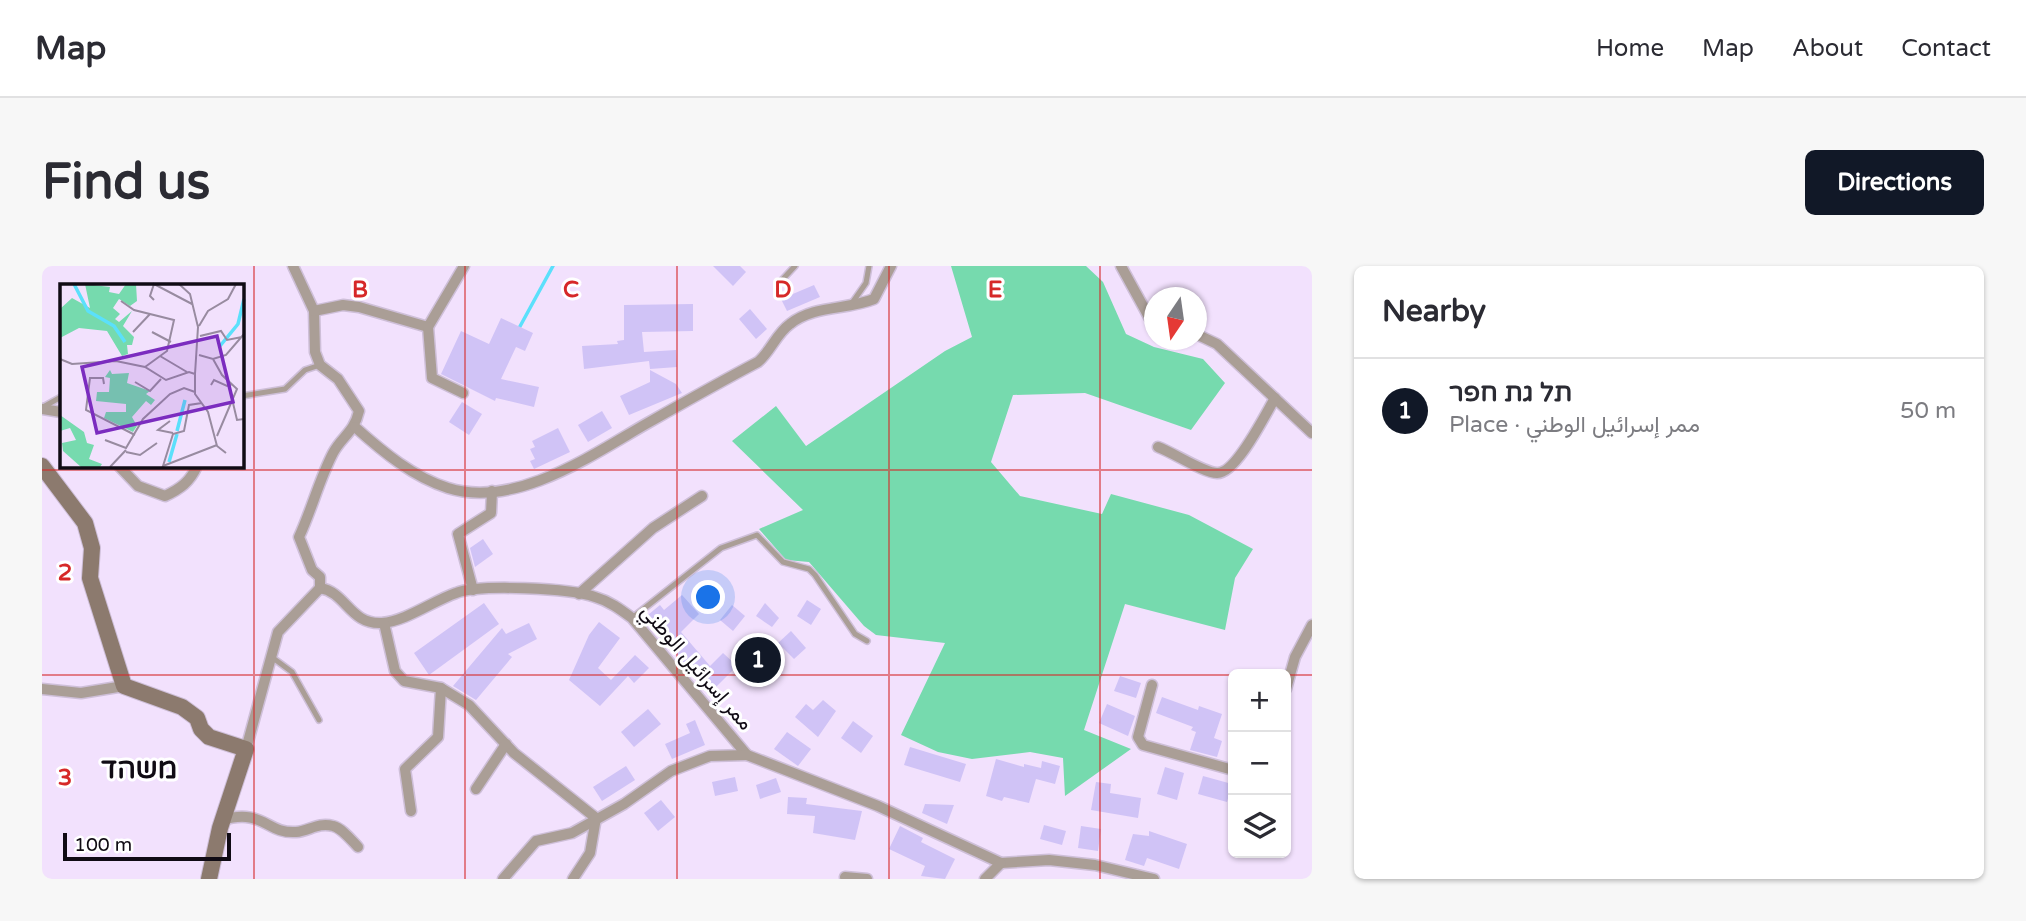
<!DOCTYPE html>
<meta charset="utf-8">
<style>
body{margin:0;font-family:"Varela Round",Vazirmatn,Heebo,sans-serif;background:#f7f7f7;color:#2b2b33}
.controls{position:absolute;right:21px;bottom:21px;display:grid;overflow:hidden;border-radius:10px;box-shadow:0 2px 5px #0004}
.controls button{width:63px;height:63px;display:grid;place-items:center;padding:0;border:0;border-bottom:2px solid #e1e1e2;background:#fff;color:#2b2b33;font:35px sans-serif}
.compass{position:absolute;left:1102px;top:21px;width:63px;height:63px;border-radius:50%;background:#fff;box-shadow:0 2px 5px #0004;rotate:193deg}
.scale{position:absolute;left:21px;bottom:18px;width:168px;box-sizing:border-box;padding-left:7px;border:4px solid #100b14;border-top:0;font-size:19px;line-height:24px;white-space:nowrap;color:#100b14;-webkit-text-stroke:5px #fff;paint-order:stroke}
.you{position:absolute;left:667px;top:332px;width:24px;height:24px;margin:-18px;border:5px solid #fff;border-radius:50%;background:#1a73e8;box-shadow:0 0 0 10px #1a73e833}
.badge{display:grid;place-items:center;width:46px;height:46px;border-radius:50%;background:#111827;color:#fff;font-size:23px;font-weight:700}
.pin{position:absolute;translate:-50% -50%;border:4px solid #fff;box-shadow:0 2px 7px #0006}
.list{margin:0;padding:0;list-style:none}
h2{display:flex;justify-content:space-between;align-items:center;height:91px;margin:0;padding:0 28px;font-size:30px}
h2 small{font-size:23px;font-weight:400;color:#7c7c81}
.list li{display:grid;grid-template-columns:46px 1fr auto;gap:21px;align-items:center;box-sizing:border-box;height:105px;padding:0 28px;border-top:2px solid #e1e1e2}
.list b{display:block;font-size:26px;white-space:nowrap}
.list p{margin:0;font-size:23px;white-space:nowrap;color:#7c7c81}
.list em{font-size:23px;font-style:normal;color:#7c7c81}
.icon{flex:none;width:38px;height:38px;fill:none;stroke:currentColor;stroke-width:2;stroke-linecap:round;stroke-linejoin:round}
.map{position:relative;flex:none;width:1270px;height:613px;overflow:hidden;border-radius:10px}
header{display:flex;align-items:center;gap:42px;box-sizing:border-box;height:98px;padding:0 35px;background:#fff;border-bottom:2px solid #e1e1e2}
header strong{font-size:33px}
nav{display:flex;gap:38px;margin-inline-start:auto;font-size:24px}
.intro{display:flex;align-items:center;justify-content:space-between;box-sizing:border-box;height:168px;padding:0 42px}
h1{margin:0;font-size:49px}
.button{padding:18px 32px;border-radius:10px;background:#111827;color:#fff;font-size:24px;font-weight:700}
main{display:flex;gap:42px;padding:0 42px}
aside{flex:1;background:#fff;border-radius:10px;box-shadow:0 2px 5px #0004}
.map>svg:first-child{display:block}
.green{fill:#76daae}
.lines{fill:none;stroke-linecap:round;stroke-linejoin:round}
.stream{stroke:#5be0fb;stroke-width:3.5}
.building{fill:#d0c3f6}
.lane-casing{stroke:#cebfd8;stroke-width:8}
.street-casing{stroke:#cebfd8;stroke-width:13}
.secondary-casing{stroke:#cebfd8;stroke-width:18}
.lane{stroke:#aa9e96;stroke-width:5}
.street{stroke:#aa9e96;stroke-width:10}
.secondary{stroke:#8c7a6e;stroke-width:16}
.grid{fill:none;stroke:#d62828;stroke-width:2;stroke-opacity:0.55}
.labels{text-anchor:middle;stroke-width:6;stroke-linejoin:round;paint-order:stroke}
.street-label{font-size:21px;fill:#100b14;stroke:#fff}
.district-label{font-size:28px;font-weight:bold;fill:#100b14;stroke:#fff}
.inset-river{fill:none;stroke:#5be0fb;stroke-width:3.5}
.inset-road{fill:none;stroke:#988ba0;stroke-width:2}
.view{fill:#7b2cbf;fill-opacity:0.15;stroke:#7b2cbf;stroke-width:3.5}
.inset-edge{fill:none;stroke:#100b14;stroke-width:3.5}
.grid-label{font-size:23px;text-anchor:middle;font-weight:bold;fill:#d62828;stroke:#fff;stroke-width:6;stroke-linejoin:round;paint-order:stroke}
</style>
<header>
<strong>Map</strong>
<nav><a>Home</a><a>Map</a><a>About</a><a>Contact</a></nav>
</header>
<div class="intro"><h1>Find us</h1><a class="button">Directions</a></div>
<main>
<div class="map">
<svg width="1270" height="613" viewBox="0 0 1270 613">
<rect width="100%" height="100%" fill="#f2e1fd"/>
<path class="green" d="M909 0H1044L1061 16 1084 68 1112 81 1161 93 1183 117 1149 164 1043 127 971 129 949 196 978 230 1060 248 1069 228 1147 249 1211 283 1193 312 1183 364 1083 338 1042 464 1089 483 1023 530 1021 492 988 486 930 493 896 486 859 469 903 377 834 369 822 360 767 296 744 294 717 263 761 244 690 175 734 140 764 180 903 85 930 71Z"/>
<g class="lines">
<path class="stream" d="M476 64 511 0"/>
</g>
<g class="building">
<path d="M671 0H698L704 6 691 20Z"/>
<path d="M772 19 778 31 745 45 739 33Z"/>
<path d="M651 38V65L600 66 602 86 634 84 635 101 608 103 607 95 542 103 540 80 576 78 575 75 582 74V39Z"/>
<path d="M708 43 725 63 714 73 697 53Z"/>
<path d="M459 52 491 67 483 85 474 81 459 113 497 121 492 141 454 132 453 135 399 108 419 65 447 78Z"/>
<path d="M608 104 634 118 640 127 587 149 578 130 608 116Z"/>
<path d="M420 136 440 148 427 169 407 156Z"/>
<path d="M560 145 570 162 546 176 536 159Z"/>
<path d="M516 162 528 186 492 203 488 195 493 193 488 183 493 181 490 175Z"/>
<path d="M441 273 451 288 433 301 428 282Z"/>
<path d="M640 329 657 348 639 366 668 400 681 387 695 400 669 426 601 353 618 339 622 344Z"/>
<path d="M765 334 779 343 769 359 755 350Z"/>
<path d="M442 337 457 358 387 409 372 387Z"/>
<path d="M723 337 737 352 730 361 714 350Z"/>
<path d="M690 339 703 350 691 365 678 354Z"/>
<path d="M557 356 578 372 556 402 569 414 593 389 607 402 592 417 586 410 558 440 527 414 547 369Z"/>
<path d="M487 357 495 373 466 388 470 391 434 434 411 420 460 362 464 368Z"/>
<path d="M749 365 764 382 752 393 736 377Z"/>
<path d="M1078 410 1099 417 1094 432 1072 425Z"/>
<path d="M1120 431 1156 444 1157 440 1180 448 1172 472 1180 475 1175 491 1148 484 1154 466 1149 464 1151 461 1114 447Z"/>
<path d="M781 434 794 445 776 471 753 451 764 438 771 444Z"/>
<path d="M1065 438 1093 450 1086 470 1057 457Z"/>
<path d="M606 443 619 458 592 481 579 466Z"/>
<path d="M653 454 663 479 630 493 623 478 648 467 644 458Z"/>
<path d="M811 455 831 470 819 487 799 472Z"/>
<path d="M745 466 769 483 756 500 732 483Z"/>
<path d="M868 481 924 498 918 516 862 499Z"/>
<path d="M954 493 982 501V498L999 502 1000 495 1018 500 1013 518 994 513 987 537 962 531 960 535 944 530Z"/>
<path d="M584 500 593 514 560 535 551 521Z"/>
<path d="M1123 501 1142 507 1135 534 1115 528Z"/>
<path d="M1161 510 1190 518 1185 536 1156 528Z"/>
<path d="M693 511 696 525 673 530 670 516Z"/>
<path d="M734 512 739 526 718 533 714 519Z"/>
<path d="M1054 516 1069 518 1068 527 1099 532 1096 552 1049 544Z"/>
<path d="M746 531 765 532 764 538 820 545 813 574 771 567 773 550 745 548Z"/>
<path d="M619 534 633 551 616 565 602 547Z"/>
<path d="M883 538 912 539 905 558 880 547Z"/>
<path d="M1002 559 1024 565 1020 579 998 573Z"/>
<path d="M858 560 881 572 879 576 913 593 903 613 879 610 883 600 847 583Z"/>
<path d="M1039 560 1059 563 1056 585 1036 582Z"/>
<path d="M1107 565 1145 578 1137 603 1105 592 1102 600 1083 594 1091 568 1107 570Z"/>
</g>
<g class="lines">
<g class="lane-casing">
<g id="lane">
<path d="M740 14 753 0"/>
<path d="M810 37 824 17 827 0"/>
<path d="M200 130 243 123 263 104 278 99"/>
<path d="M1 141 19 131"/>
<path d="M590 352 679 282 715 269 741 296 767 303 773 309 813 368 825 375"/>
<path d="M231 392 250 406 277 454"/>
</g>
</g>
<g class="street-casing">
<g id="street">
<path d="M251 0 272 45 273 86 278 99 296 113 317 145C312 167 300 170 291 187 277 214 270 243 257 271L270 304 278 311V322"/>
<path d="M1079 0 1107 51 1112 54"/>
<path d="M272 45 301 39 317 41 386 61 422 0"/>
<path d="M386 61 390 112 421 127"/>
<path d="M1154 68 1175 78 1270 167"/>
<path d="M0 143 19 146"/>
<path d="M313 161C341 186 371 211 406 222 473 243 550 189 604 158 641 137 678 116 716 96 729 85 734 68 748 58 772 39 805 44 832 33L849 0"/>
<path d="M1116 181C1132 187 1162 207 1175 207 1194 208 1223 149 1233 132"/>
<path d="M77 200 96 220 123 230C138 223 148 216 155 200"/>
<path d="M278 322C304 326 308 359 340 357 364 355 391 335 414 327 438 318 528 322 553 331 567 335 578 343 590 352L705 489 836 540 959 597 1007 594 1053 599 1112 613"/>
<path d="M431 324 416 268 449 247 450 225"/>
<path d="M537 328 611 262 660 230"/>
<path d="M342 357 353 405 362 415 399 422 427 439 472 487 554 552"/>
<path d="M1110 419 1096 471 1101 479 1191 504"/>
<path d="M0 423 39 427 82 420"/>
<path d="M1244 423 1253 391 1270 359"/>
<path d="M204 483 236 366 278 322"/>
<path d="M434 523 464 478"/>
<path d="M369 545 363 503 396 471 399 422"/>
<path d="M180 554C222 542 224 568 254 566 267 565 276 556 291 560 300 562 310 575 316 581"/>
<path d="M803 611 825 613"/>
<path d="M461 613 494 575 530 567 582 538 629 505 668 490 705 489"/>
<path d="M531 613 548 587 554 552"/>
<path d="M943 613 959 597"/>
</g>
</g>
<g class="secondary-casing">
<path id="secondary" d="M0 200 43 257 50 282 48 312 82 420 140 441 155 452 159 463 167 471 204 483 178 562 167 613"/>
</g>
<use href="#lane" class="lane"/>
<use href="#street" class="street"/>
<use href="#secondary" class="secondary"/>
</g>
<path class="grid" d="M212 0V613M423 0V613M635 0V613M847 0V613M1058 0V613M0 204H1270M0 409H1191M1244 409H1270"/>
<g class="labels">
<g class="street-label">
<text transform="translate(655 401) rotate(49)" y="7">ممر إسرائيل الوطني</text>
</g>
<g class="district-label">
<text x="97" y="512">משהד</text>
</g>
</g>
<g transform="translate(18 18)">
<rect width="184" height="184" fill="#f2e1fd"/>
<path d="M25 0 50 3 49 8 59 10 66 0H76L77 17 70 22 59 15 53 24 60 30 55 35 59 38 72 27 63 42 74 53 72 61H67L68 70 62 72 47 47 19 44 0 54V25L12 14 30 24ZM50 86 52 90 69 89 67 99 90 107 86 110 95 116 91 121 86 117 72 133 77 142 73 148 44 134 46 128H66V120L36 117 37 108H49L50 94 45 93ZM0 131 24 148 27 159 34 161 29 175 42 180 40 183H21L3 167 2 159 16 156 10 144 0 147Z" fill="#76daae"/>
<path class="inset-river" d="M14 0 28 27 54 42 65 58M160 62 178 40 184 15M117 147 125 116M109 178 117 150"/>
<path class="inset-road" d="M119 0 130 10 138 43 135 90M94 16 90 12 94 0 132 20M61 17 74 26 114 36 107 67 85 83M139 42 148 27 168 15 176 0M73 48 90 30M92 48 111 58M140 52 161 47 167 56 182 53M139 71 153 75 166 71 184 50M100 72 127 88M0 75 12 80 56 77 85 83 106 96 129 88 135 90M153 75 162 91 177 105 157 152M135 90V110L148 128 157 162 166 169M75 98 90 107 101 95M44 100 43 94H30L26 126 75 151M151 101 154 96 167 102 172 100M142 119 129 121 124 147 113 150 103 182 157 161M173 119 177 136 184 135M110 137 98 146 113 149M45 156 66 164 83 135 110 110 124 104 135 108M66 168 80 171 97 159M50 183 66 166"/>
<path class="view" d="M157 52 173 118 37 149 22 83Z"/>
<rect width="184" height="184" class="inset-edge"/>
</g>
<g class="grid-label">
<text x="318" y="31">B</text>
<text x="529" y="31">C</text>
<text x="741" y="31">D</text>
<text x="953" y="31">E</text>
<text x="23" y="314">2</text>
<text x="23" y="519">3</text>
</g>
</svg>
<div class="controls">
<button>+</button>
<button>−</button>
<button><svg class="icon" aria-label="layers" viewBox="0 0 24 24"><path d="M12 4l9 5-9 5-9-5zM3 14l9 5 9-5"/></svg></button>
</div>
<svg class="compass" viewBox="-18 -18 36 36"><path d="M0-13l5 13h-10z" fill="#e53935"/><path d="M0 13l5-13h-10z" fill="#7c7c81"/></svg>
<div class="scale">100 m</div>
<div class="you"></div>
<div class="pin badge" style="left:716px;top:394px">1</div>
</div>
<aside>
<h2>Nearby<small></small></h2>
<ul class="list">
<li><span class="badge">1</span><div><b>תל גת חפר</b><p>Place · ممر إسرائيل الوطني</p></div><em>50 m</em></li>
</ul>
</aside>
</main>
